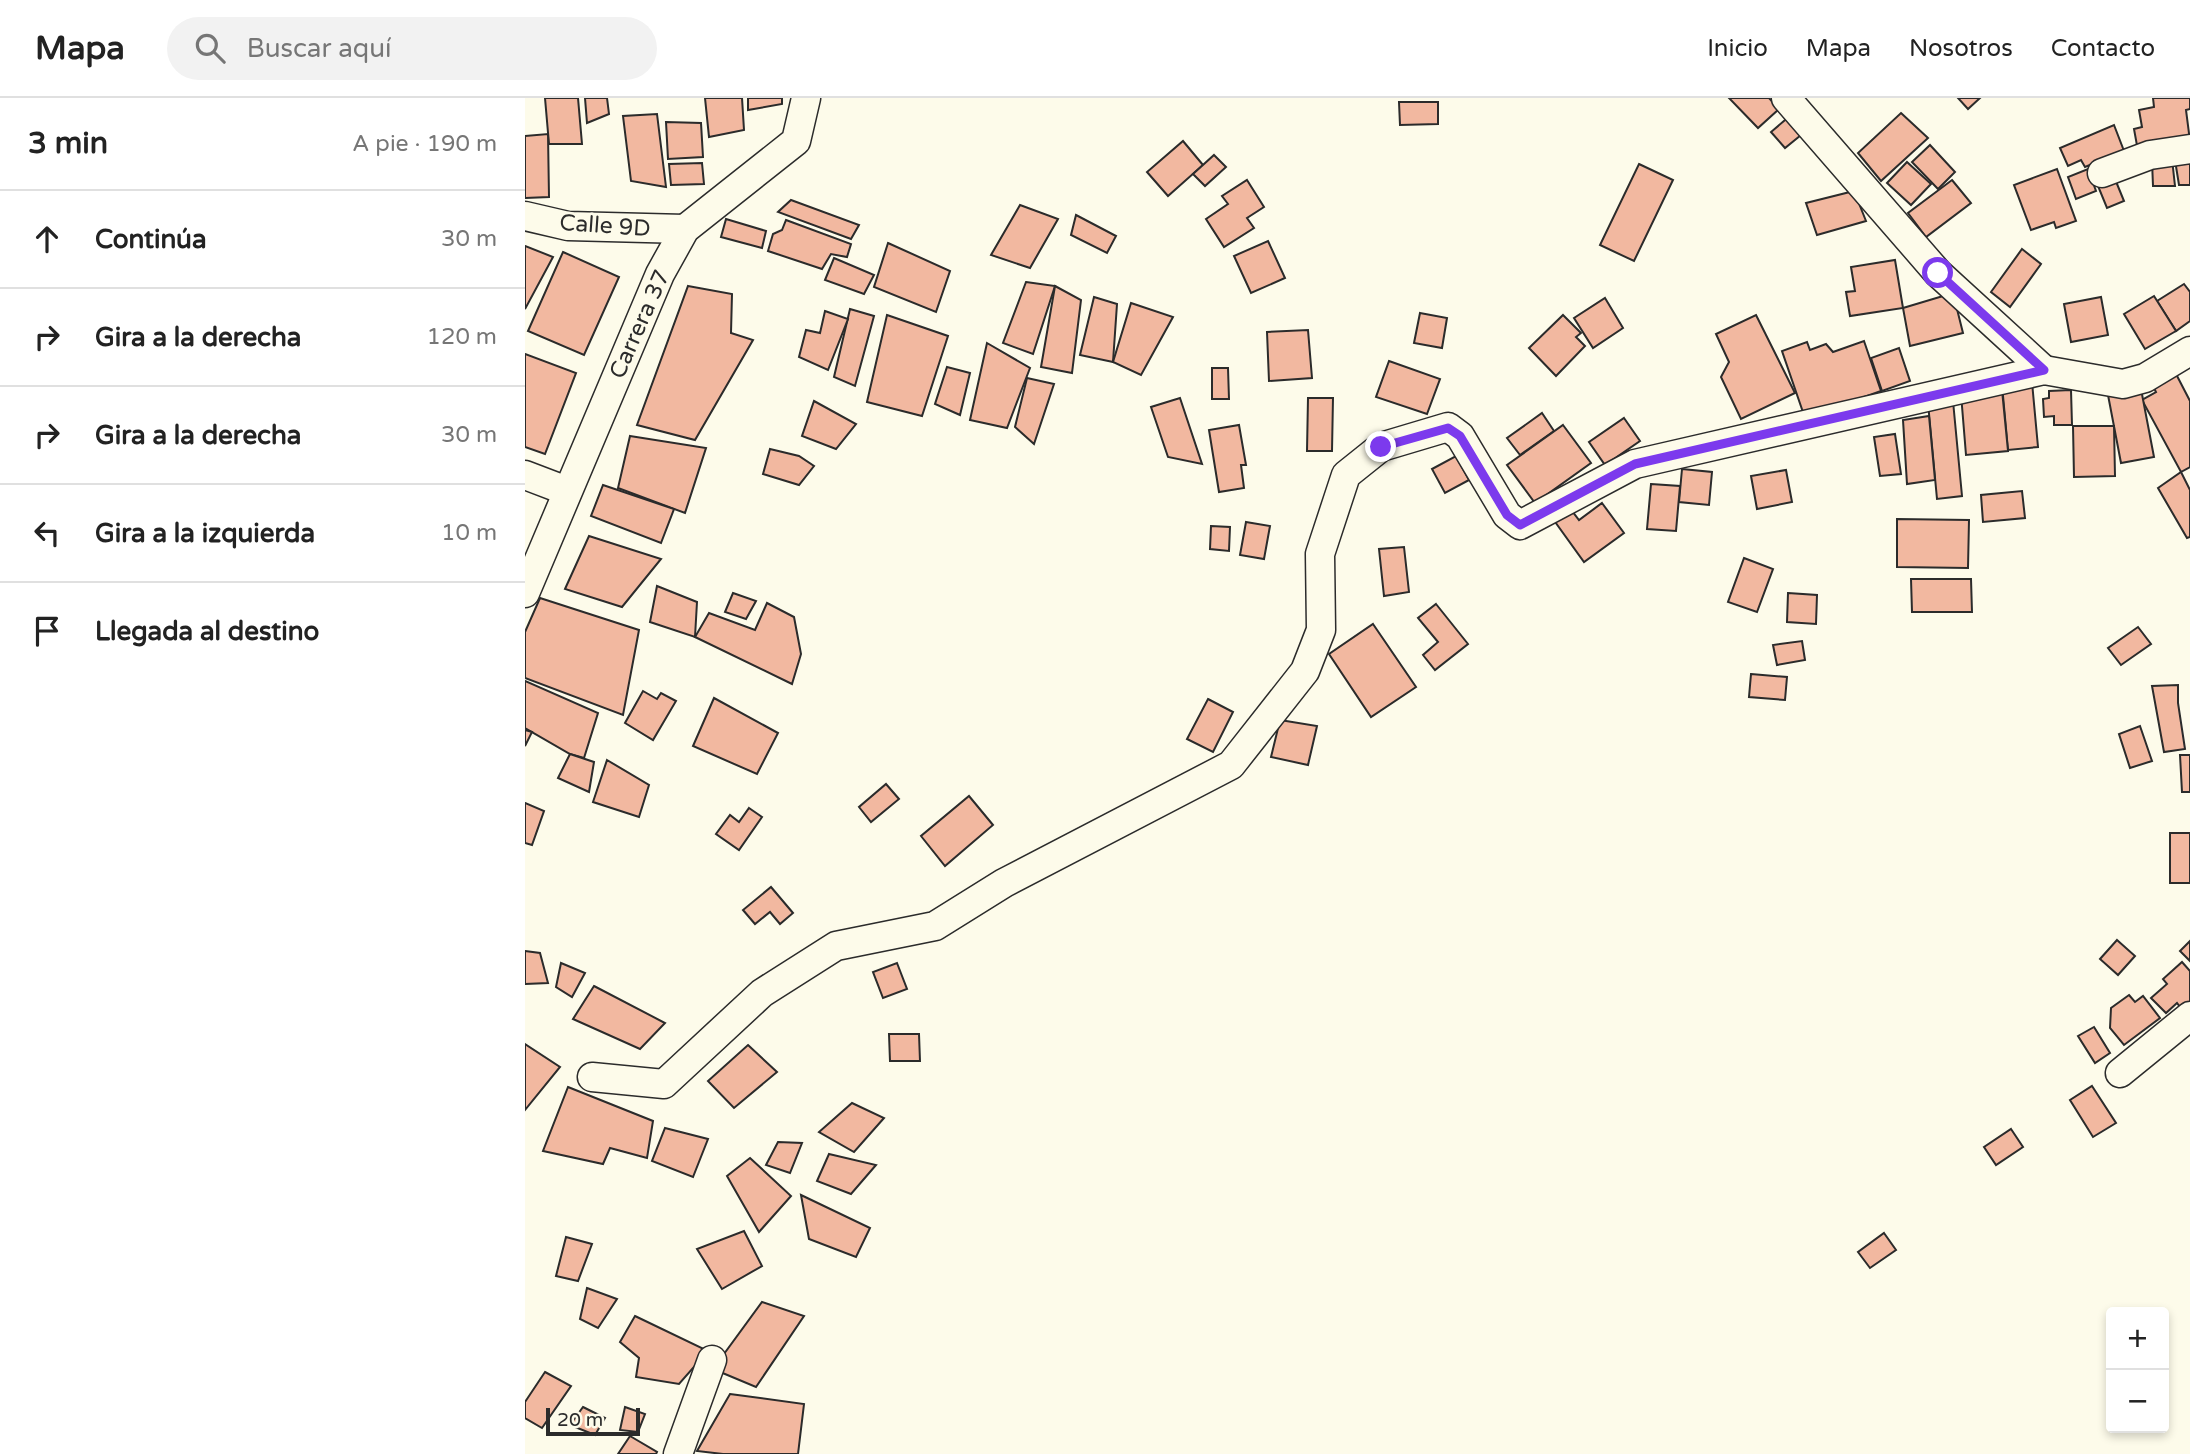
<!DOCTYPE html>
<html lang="es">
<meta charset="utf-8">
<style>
body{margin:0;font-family:"Varela Round",sans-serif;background:#f2f2f2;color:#222}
.controls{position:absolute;right:21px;bottom:21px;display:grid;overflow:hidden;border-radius:7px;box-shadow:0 4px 10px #0003}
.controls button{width:63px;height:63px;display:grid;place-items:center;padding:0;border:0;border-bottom:2px solid #e0e0e0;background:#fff;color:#222;font:35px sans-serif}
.scale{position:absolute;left:21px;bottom:18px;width:94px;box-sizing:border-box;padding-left:7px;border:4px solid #2b2b2b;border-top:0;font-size:19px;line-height:24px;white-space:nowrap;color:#2b2b2b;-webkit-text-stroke:5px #fdfbea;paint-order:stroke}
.stop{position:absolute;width:21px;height:21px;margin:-16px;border:5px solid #7c3aed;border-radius:50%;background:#fff}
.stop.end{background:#7c3aed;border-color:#fff;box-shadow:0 2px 7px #0008}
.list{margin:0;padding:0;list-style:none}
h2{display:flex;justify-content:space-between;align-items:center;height:91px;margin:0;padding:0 28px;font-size:30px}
h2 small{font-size:23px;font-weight:400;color:#767676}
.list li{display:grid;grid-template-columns:46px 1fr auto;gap:21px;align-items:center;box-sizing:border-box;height:98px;padding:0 28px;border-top:2px solid #e0e0e0}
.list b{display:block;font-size:26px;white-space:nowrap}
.list em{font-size:23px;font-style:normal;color:#767676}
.icon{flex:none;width:38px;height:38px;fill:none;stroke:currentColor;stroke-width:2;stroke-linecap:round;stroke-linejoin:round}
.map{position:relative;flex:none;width:1665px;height:1356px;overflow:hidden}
header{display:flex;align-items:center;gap:42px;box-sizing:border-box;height:98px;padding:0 35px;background:#fff;border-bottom:2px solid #e0e0e0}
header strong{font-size:33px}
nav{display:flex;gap:38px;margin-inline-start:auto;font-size:24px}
.search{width:490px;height:63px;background:#f2f2f2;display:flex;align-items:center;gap:18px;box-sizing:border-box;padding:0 24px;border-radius:38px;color:#767676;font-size:26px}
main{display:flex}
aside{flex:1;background:#fff}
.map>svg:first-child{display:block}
.building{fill:#f2b8a0;stroke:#2b2b2b;stroke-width:2}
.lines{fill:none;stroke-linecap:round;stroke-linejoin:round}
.minor-casing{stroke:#2b2b2b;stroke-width:31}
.minor{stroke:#fdfbea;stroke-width:28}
.route{stroke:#7c3aed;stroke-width:9}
.labels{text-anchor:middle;stroke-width:5;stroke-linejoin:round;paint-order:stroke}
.street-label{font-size:23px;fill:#2b2b2b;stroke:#fdfbea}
</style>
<header>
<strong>Mapa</strong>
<div class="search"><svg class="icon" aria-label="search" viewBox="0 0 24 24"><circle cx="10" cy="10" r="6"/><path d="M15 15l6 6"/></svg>Buscar aquí</div>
<nav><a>Inicio</a><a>Mapa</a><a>Nosotros</a><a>Contacto</a></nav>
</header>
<main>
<aside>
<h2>3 min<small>A pie · 190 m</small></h2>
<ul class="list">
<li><svg class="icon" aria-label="ahead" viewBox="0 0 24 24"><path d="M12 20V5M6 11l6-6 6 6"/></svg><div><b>Continúa</b></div><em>30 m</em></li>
<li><svg class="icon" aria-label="right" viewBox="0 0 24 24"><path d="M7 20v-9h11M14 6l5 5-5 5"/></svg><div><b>Gira a la derecha</b></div><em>120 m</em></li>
<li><svg class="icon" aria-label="right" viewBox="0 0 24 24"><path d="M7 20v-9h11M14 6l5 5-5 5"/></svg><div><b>Gira a la derecha</b></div><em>30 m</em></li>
<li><svg class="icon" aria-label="left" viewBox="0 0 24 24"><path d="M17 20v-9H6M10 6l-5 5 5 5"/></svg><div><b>Gira a la izquierda</b></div><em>10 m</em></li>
<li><svg class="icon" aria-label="arrive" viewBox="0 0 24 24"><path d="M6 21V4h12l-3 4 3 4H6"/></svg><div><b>Llegada al destino</b></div></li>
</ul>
</aside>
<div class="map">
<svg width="1665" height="1356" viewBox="0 0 1665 1356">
<rect width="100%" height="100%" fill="#fdfbea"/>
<g class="building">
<path d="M20 0H53L57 46H24Z"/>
<path d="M60 0H82L84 16 62 25Z"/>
<path d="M180 0H217L219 32 184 39Z"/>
<path d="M223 0H257V6L223 12Z"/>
<path d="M1204 0H1244L1254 11 1233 30Z"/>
<path d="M1433 0H1455L1443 11Z"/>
<path d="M1628 0H1665V11L1661 12 1665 43 1613 53 1609 31 1617 29 1614 12 1629 9Z"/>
<path d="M874 4H913V26L875 27Z"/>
<path d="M1376 15 1403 40 1356 83 1333 55Z"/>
<path d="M132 16 141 89 106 83 98 18Z"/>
<path d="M1266 17 1281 33 1260 50 1246 34Z"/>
<path d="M141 24 176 25 178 59 143 61Z"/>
<path d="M1589 27 1599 53 1560 69 1556 62 1543 68 1535 50Z"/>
<path d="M23 36 24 99 0 100V38Z"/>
<path d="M658 43 678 67 643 98 622 74Z"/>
<path d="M1405 47 1430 74 1413 91 1387 64Z"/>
<path d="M1665 54V87H1654L1649 56Z"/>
<path d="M689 57 701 69 680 88 668 76Z"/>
<path d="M1647 61 1650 88H1628L1627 63Z"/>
<path d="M1382 64 1406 86 1386 107 1362 85Z"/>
<path d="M177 65 179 86 146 87 144 66Z"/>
<path d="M1114 66 1148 82 1109 163 1075 147Z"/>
<path d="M1532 71 1551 123 1531 130 1529 124 1506 132 1489 87Z"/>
<path d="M1563 71 1571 93 1551 101 1543 79Z"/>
<path d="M1590 81 1599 103 1582 110 1573 88Z"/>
<path d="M722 82 739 109 722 120 729 130 699 149 681 121 703 106 697 98Z"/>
<path d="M1427 82 1446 105 1401 139 1383 115Z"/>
<path d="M1329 93 1341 123 1292 137 1281 105Z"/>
<path d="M266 102 334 127 326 141 253 114Z"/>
<path d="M495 107 533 121 505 170 466 157Z"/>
<path d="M551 117 591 138 582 155 546 137Z"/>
<path d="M201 121 241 133 237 150 196 139Z"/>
<path d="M261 122 326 146 322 159 306 156 297 171 243 153 248 136 257 132Z"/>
<path d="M743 143 760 180 726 195 709 158Z"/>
<path d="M363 145 425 173 411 214 349 189Z"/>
<path d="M0 148 28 159 0 211Z"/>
<path d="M1497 151 1516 166 1485 209 1466 194Z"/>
<path d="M38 154 94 179 59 257 3 233Z"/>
<path d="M309 160 349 177 339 196 300 182Z"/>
<path d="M1370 162 1378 210 1325 218 1321 194 1330 193 1326 169Z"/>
<path d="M501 184 530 188 508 256 478 245Z"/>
<path d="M1659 186 1665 194V223L1651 233 1632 203Z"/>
<path d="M163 188 207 196 206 235 228 242 170 342 112 327Z"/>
<path d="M530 188 556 202 547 275 516 269Z"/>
<path d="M1428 195 1438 235 1385 248 1378 210Z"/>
<path d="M1629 198 1651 233 1620 251 1599 216Z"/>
<path d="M569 199 592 206 588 264 555 257Z"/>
<path d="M1576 199 1583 237 1546 244 1539 206Z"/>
<path d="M1080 200 1098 230 1068 250 1049 220Z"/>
<path d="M606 205 648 219 616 277 588 264Z"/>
<path d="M325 211 349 218 330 288 309 279Z"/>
<path d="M300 213 323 221 303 272 274 259 281 232 295 235Z"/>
<path d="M895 215 922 220 917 250 889 245Z"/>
<path d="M362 217 423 238 397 318 342 304Z"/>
<path d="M1038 217 1056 235 1051 239 1060 248 1031 278 1004 250Z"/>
<path d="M1231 217 1270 295 1216 321 1196 279 1204 264 1191 236Z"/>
<path d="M783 232 787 280 744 283 742 234Z"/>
<path d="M1339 243 1356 293 1280 320 1257 253 1282 244 1285 252 1301 246 1308 254Z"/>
<path d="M462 245 505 270 482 330 445 322Z"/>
<path d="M1374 250 1385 283 1357 293 1346 260Z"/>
<path d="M0 256 51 275 20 356 0 349Z"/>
<path d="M864 263 915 281 902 316 851 299Z"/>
<path d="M422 269 445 275 435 317 410 306Z"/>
<path d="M687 270H703L704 301H687Z"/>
<path d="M1650 274 1665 303V369L1656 374 1617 302 1631 294 1627 286Z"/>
<path d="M502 280 529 286 509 346 490 329Z"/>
<path d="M1507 284 1513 349 1483 352 1477 287Z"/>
<path d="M1616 291 1629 359 1596 365 1583 297Z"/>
<path d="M1477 292 1483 353 1441 357 1436 296Z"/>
<path d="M1546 292 1547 327H1529V318L1519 319 1518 301 1524 300V293Z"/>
<path d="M655 300 677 366 643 359 626 309Z"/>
<path d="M783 300H808L807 353H782Z"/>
<path d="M289 303 331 326 311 351 277 338Z"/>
<path d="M1428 303 1437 398 1412 401 1403 305Z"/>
<path d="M1017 315 1029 333 995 357 982 340Z"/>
<path d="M1404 318 1410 382 1382 386 1378 322Z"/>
<path d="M1099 320 1115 343 1080 367 1064 344Z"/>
<path d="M714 327 721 367H716L719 390 694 394 684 332Z"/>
<path d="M1038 327 1066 365 1010 405 982 367Z"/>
<path d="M1548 328H1589L1590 378 1549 379Z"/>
<path d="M1370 336 1376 376 1355 378 1349 339Z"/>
<path d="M105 338 181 350 160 415 93 390Z"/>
<path d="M245 351 274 358 289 368 274 387 238 376Z"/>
<path d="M931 358 944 382 920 395 907 371Z"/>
<path d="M1157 371 1187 374 1184 407 1154 404Z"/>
<path d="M1261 372 1267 404 1232 411 1226 378Z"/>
<path d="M1656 374 1665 392V439L1662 440 1633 390Z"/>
<path d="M1126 386 1155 388 1151 433 1122 431Z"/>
<path d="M78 387 149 411 136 445 66 418Z"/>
<path d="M1497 393 1500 420 1458 424 1456 397Z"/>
<path d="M1077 405 1099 435 1059 464 1028 421 1044 409 1054 422Z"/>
<path d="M1372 421 1444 422 1443 470 1372 469Z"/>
<path d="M721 424 745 428 739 461 715 457Z"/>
<path d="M686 428 705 429 704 453 685 451Z"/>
<path d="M64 438 136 461 97 509 40 491Z"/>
<path d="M879 449 884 494 859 498 854 451Z"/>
<path d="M1219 460 1248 471 1232 514 1203 504Z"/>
<path d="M1386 481H1446L1447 514H1387Z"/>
<path d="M132 488 172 504 170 539 125 524Z"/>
<path d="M208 495 231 503 221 521 200 514Z"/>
<path d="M1263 495 1292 497 1291 526 1262 524Z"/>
<path d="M15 500 114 532 98 617 0 580V534Z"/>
<path d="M242 505 269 519 276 556 267 586 170 539 184 515 230 532Z"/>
<path d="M911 506 943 546 910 572 898 557 913 544 893 520Z"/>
<path d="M848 526 891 589 846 619 804 556Z"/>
<path d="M1613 529 1626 546 1596 567 1583 550Z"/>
<path d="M1277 543 1280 562 1252 567 1248 547Z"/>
<path d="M1226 576 1262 579 1260 602 1224 599Z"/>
<path d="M0 583 73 615 59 660 45 656 0 630Z"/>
<path d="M1653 587V605L1660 651 1639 654 1627 588Z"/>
<path d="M118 593 132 601 136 595 151 603 128 642 100 625Z"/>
<path d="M189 600 253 635 232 676 168 648Z"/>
<path d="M683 601 708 614 688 654 662 641Z"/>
<path d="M755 622 792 628 783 667 746 659Z"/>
<path d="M1615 628 1627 663 1605 670 1594 636Z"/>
<path d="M0 632 7 634 0 648Z"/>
<path d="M45 656 69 664 64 694 33 680Z"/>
<path d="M1655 657H1665V694H1657Z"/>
<path d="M82 662 124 687 114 719 68 704Z"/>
<path d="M361 686 374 701 346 724 334 709Z"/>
<path d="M444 698 468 727 420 768 396 738Z"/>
<path d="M0 705 19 713 7 747 0 745Z"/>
<path d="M224 710 237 719 214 752 191 736 205 717 214 724Z"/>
<rect x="1645" y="735" width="20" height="50"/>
<path d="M246 789 268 815 255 826 245 814 230 826 218 812Z"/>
<path d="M1592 842 1610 858 1593 877 1575 861Z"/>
<path d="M1665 843V863L1655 853Z"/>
<path d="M0 853 15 855 23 885 0 886Z"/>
<path d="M1657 864 1665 873V907L1658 913 1652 905 1641 915 1626 900 1642 886 1638 881Z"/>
<path d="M36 865 60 875 47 899 31 889Z"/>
<path d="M372 865 382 891 358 900 348 874Z"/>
<path d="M69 888 140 925 115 951 48 921Z"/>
<path d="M1604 897 1610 904 1618 898 1635 920 1599 947 1585 930 1586 910Z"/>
<path d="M1569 929 1585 955 1570 965 1553 938Z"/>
<path d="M364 936H394L395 963H365Z"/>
<path d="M0 946 35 969 0 1012Z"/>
<path d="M223 947 252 974 209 1010 183 983Z"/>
<path d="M1567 988 1591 1025 1568 1039 1545 1002Z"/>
<path d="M43 989 128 1023 122 1060 85 1050 78 1066 18 1053Z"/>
<path d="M327 1005 359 1020 329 1054 294 1034Z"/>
<path d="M140 1030 183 1041 168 1079 127 1063Z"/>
<path d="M1486 1031 1498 1049 1471 1067 1459 1049Z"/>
<path d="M253 1044 277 1045 265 1075 241 1067Z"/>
<path d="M304 1056 351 1067 326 1096 292 1083Z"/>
<path d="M225 1060 266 1098 234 1134 202 1078Z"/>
<path d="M276 1097 345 1130 331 1159 284 1141Z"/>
<path d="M219 1133 237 1168 197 1191 172 1151Z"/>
<path d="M1359 1135 1371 1152 1345 1170 1333 1154Z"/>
<path d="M41 1139 67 1146 53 1183 31 1178Z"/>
<path d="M62 1190 92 1201 73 1230 55 1221Z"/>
<path d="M237 1204 279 1218 231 1289 188 1271Z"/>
<path d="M110 1218 183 1253 154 1286 111 1279 114 1260 95 1244Z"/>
<path d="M20 1274 46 1288 17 1330 0 1320V1304Z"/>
<path d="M205 1296 279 1306 273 1356H198L172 1353Z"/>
<path d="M58 1309 80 1320 70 1337 45 1327Z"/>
<path d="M100 1309 120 1316 113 1334 95 1332Z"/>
<path d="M105 1338 132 1354 131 1356H93Z"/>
</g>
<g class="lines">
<g class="minor-casing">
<g id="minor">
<path d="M1261 0 1413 175 1519 272"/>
<path d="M1577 75 1625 57 1665 51"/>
<path d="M0 118 43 128 160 131"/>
<path d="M0 377 42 393"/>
<path d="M0 495 135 176 160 131 271 43 281 0"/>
<path d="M1595 975 1665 918"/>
<path d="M67 979 139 986 237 895 311 848 410 828 479 785 706 667 780 573 796 532 795 456 821 377 856 349 923 329 935 338 982 417 995 427 1110 366 1519 272 1598 286 1620 280 1665 253"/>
<path d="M153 1356 187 1262"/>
</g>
</g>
<use href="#minor" class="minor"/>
</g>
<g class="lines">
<path class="route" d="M856 349 923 330 935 338 982 417 995 427 1110 366 1519 272 1413 175"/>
</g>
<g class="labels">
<g class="street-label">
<text transform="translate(80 127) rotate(4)" y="8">Calle 9D</text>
<text transform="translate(114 226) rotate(-66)" y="8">Carrera 37</text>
</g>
</g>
</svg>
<div class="controls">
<button>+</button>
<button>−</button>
</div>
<div class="scale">20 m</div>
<div class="stop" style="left:1413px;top:175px"></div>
<div class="stop end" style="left:856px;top:349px"></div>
</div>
</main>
